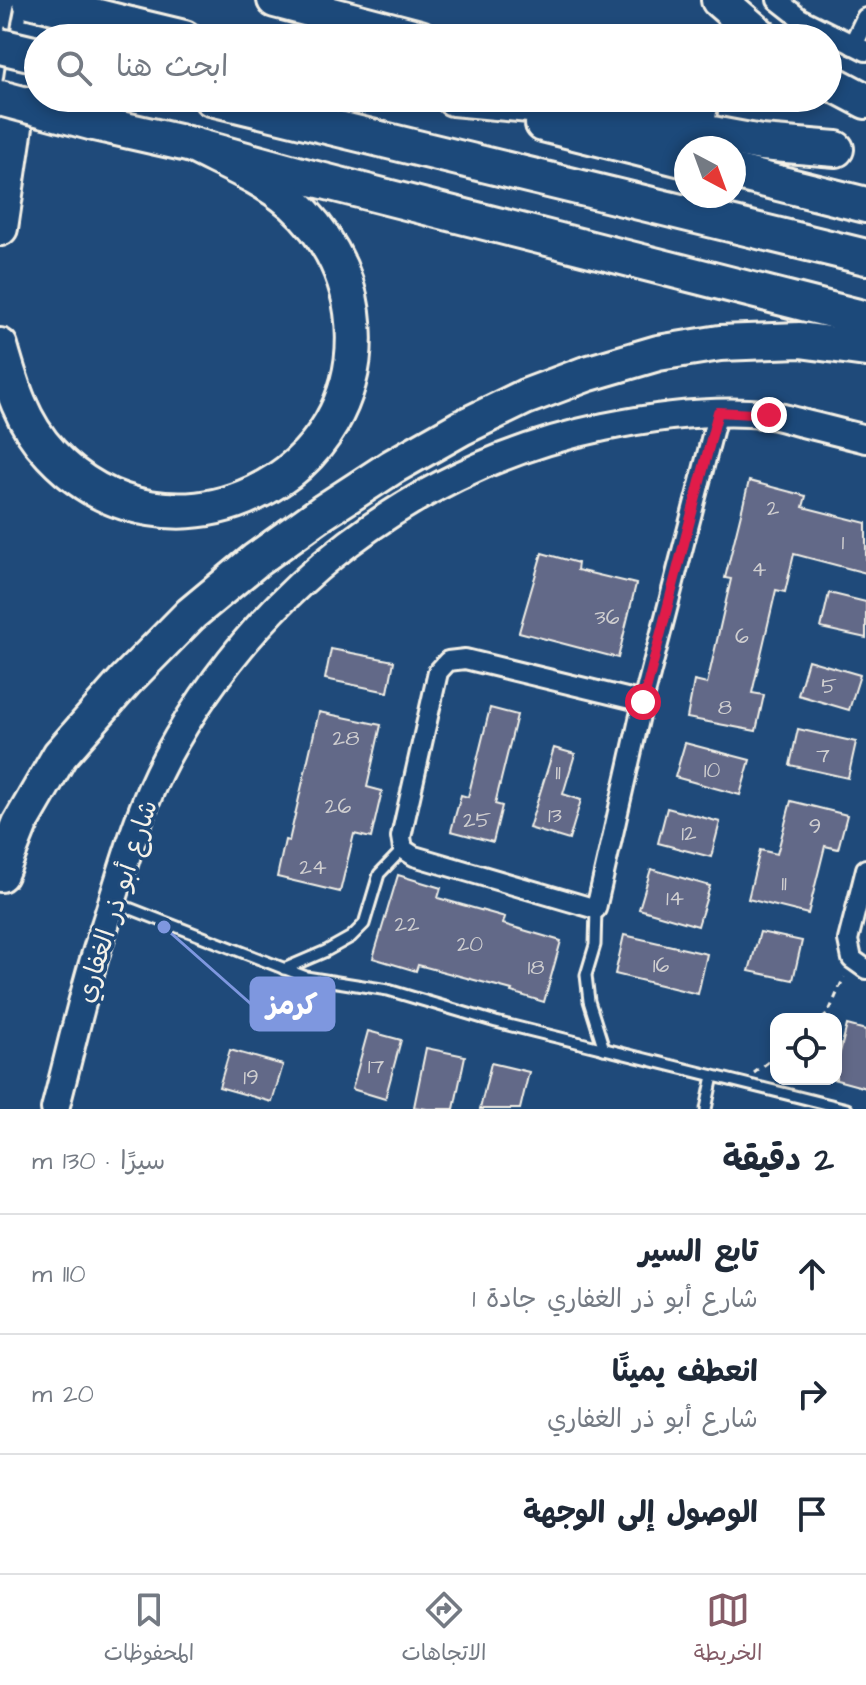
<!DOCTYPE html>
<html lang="ar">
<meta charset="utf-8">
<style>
body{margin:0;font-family:"Architects Daughter","Playpen Sans Arabic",sans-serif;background:#f2f2f3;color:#1f2937;direction:rtl}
.controls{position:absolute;right:24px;bottom:24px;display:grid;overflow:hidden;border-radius:16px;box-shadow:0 4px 12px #0003}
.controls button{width:72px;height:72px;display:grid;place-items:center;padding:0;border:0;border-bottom:2px solid #e0e1e3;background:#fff;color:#1f2937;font:40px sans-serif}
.compass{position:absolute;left:674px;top:136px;width:72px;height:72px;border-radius:50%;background:#fff;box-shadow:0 4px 12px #0003;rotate:139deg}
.stop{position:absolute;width:24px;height:24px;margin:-18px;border:6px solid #e11d48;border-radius:50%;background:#fff}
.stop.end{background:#e11d48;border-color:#fff;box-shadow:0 2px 8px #0008}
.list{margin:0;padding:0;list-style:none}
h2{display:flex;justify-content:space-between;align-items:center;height:104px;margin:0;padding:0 32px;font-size:34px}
h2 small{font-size:26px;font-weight:400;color:#747a83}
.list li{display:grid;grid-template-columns:52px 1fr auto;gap:24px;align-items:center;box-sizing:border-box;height:120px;padding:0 32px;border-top:2px solid #e0e1e3}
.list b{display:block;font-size:30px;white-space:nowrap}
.list p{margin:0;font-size:26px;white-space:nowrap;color:#747a83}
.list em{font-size:26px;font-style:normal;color:#747a83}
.icon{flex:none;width:44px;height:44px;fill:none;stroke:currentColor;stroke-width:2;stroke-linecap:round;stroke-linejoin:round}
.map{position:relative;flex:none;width:866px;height:1109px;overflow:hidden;direction:ltr}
.search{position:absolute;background:#fff;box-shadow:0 4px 12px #0003;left:24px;right:24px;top:24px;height:88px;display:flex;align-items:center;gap:20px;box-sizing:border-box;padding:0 28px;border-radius:44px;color:#747a83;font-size:30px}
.sheet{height:464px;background:#fff}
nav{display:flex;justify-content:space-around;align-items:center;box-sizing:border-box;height:112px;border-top:2px solid #e0e1e3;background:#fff;font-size:22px;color:#747a83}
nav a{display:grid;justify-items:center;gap:4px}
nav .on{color:#845c67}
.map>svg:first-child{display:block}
.building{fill:#626988;stroke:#f4f1e8;stroke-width:2}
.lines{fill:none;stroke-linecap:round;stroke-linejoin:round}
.lane-casing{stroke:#f4f1e8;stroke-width:15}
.street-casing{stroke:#f4f1e8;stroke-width:24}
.secondary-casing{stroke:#f4f1e8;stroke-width:32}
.highway-casing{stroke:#f4f1e8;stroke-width:40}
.path{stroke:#f4f1e8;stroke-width:3;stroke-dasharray:6 6;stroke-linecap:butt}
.lane{stroke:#1f4a7a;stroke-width:9}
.street{stroke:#1f4a7a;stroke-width:18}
.secondary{stroke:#1f4a7a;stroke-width:26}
.highway{stroke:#1f4a7a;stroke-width:34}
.highway-bridge-casing{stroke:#f4f1e8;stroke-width:40;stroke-linecap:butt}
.highway-bridge{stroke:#1f4a7a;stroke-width:34}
.route{stroke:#e11d48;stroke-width:10}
.labels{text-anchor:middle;stroke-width:7;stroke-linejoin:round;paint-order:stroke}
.number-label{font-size:22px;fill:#d0cfd0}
.street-label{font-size:26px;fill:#f4f1e8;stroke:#1f4a7a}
.leader{fill:none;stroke:#7e97df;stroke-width:3}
.callout-dot{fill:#7e97df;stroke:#1f4a7a;stroke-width:3}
.callout{fill:#7e97df;stroke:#7e97df;stroke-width:3}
.callout-label{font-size:28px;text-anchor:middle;font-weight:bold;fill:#fff}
</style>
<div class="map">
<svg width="866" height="1109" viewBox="0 0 866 1109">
<rect width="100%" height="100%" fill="#1f4a7a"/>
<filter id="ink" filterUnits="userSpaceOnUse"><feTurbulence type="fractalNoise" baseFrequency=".0125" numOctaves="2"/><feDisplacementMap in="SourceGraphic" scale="16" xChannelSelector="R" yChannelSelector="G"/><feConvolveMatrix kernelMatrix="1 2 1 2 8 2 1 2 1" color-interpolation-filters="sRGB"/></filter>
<g filter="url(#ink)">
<g class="building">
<path d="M749 481 806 496 803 507 866 523V573L794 554 785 592 776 590 752 693 764 695 756 731 687 718 694 681 707 684 731 579 725 578Z"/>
<path d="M542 553 578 563 577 570 636 584 618 658 519 632Z"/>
<path d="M829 593 866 602V638L821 628Z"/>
<path d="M331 649 394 661 388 692 325 679Z"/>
<path d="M808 660 860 675 849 710 798 695Z"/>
<path d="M490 708 517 715 495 804 502 806 493 842 451 831 461 795 468 797Z"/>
<path d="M319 712 381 725 367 787 382 791 371 838 354 834 340 892 277 877 285 840 289 841Z"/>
<path d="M798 729 856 742 848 778 790 765Z"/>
<path d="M685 743 750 760 740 795 675 777Z"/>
<path d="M554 748 575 754 563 794 581 800 569 840 529 828Z"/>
<path d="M791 801 847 815 838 849 825 846 808 914 748 899 760 850 777 854Z"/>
<path d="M667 808 720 822 711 857 658 843Z"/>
<path d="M651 869 710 886 698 926 639 909Z"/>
<path d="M398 875 441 888 438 898 505 917 503 924 561 941 544 1002 511 992 512 990 418 965 416 971 373 958Z"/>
<path d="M760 932 802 941 793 980 749 971Z"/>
<path d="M624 935 707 954 698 994 615 974Z"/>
<path d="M847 1025 866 1030V1088L833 1079H836V1068Z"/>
<path d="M368 1031 401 1040 385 1099 352 1089Z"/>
<path d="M426 1048 465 1056 454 1109H427L414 1107Z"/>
<path d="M230 1050 283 1065 272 1102 219 1087Z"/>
<path d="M491 1063 529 1072 520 1109H480Z"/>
</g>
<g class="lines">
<g class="lane-casing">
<g id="lane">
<path d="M116 903 306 977 388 990 496 1022 847 1109"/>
<path d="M596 909 595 945 586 975 589 1001 604 1049"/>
<path d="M284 969 326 951 351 937 364 924 379 874 403 849"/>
<path d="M706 1109 713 1076"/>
</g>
</g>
<g class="street-casing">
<g id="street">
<path d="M777 0 800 18 866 51"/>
<path d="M853 45 866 18"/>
<path d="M643 702 465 659 448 661 438 672 401 837 403 849 414 856 596 909 643 702 718 412"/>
<path d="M866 869 848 940 852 959 866 969"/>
</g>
</g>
<g class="secondary-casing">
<path id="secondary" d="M55 1109C68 1060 79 1011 93 963 99 941 107 921 113 899 128 851 142 803 166 758 258 588 415 466 604 427 657 416 712 409 766 414 778 416 790 420 802 423 823 428 845 434 866 439"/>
</g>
<g class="highway-casing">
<g id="highway">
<path d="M275 0 420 38"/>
<path d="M719 0 763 38"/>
<path d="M130 25 184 38"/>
<path d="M828 81 866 101"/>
<path d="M211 98 866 257"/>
<path d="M453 98 582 110 761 143 836 149"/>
<path d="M649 98 699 112"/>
<path d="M94 123 192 145 308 177 866 319"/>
<path d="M543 124 686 160"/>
<path d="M734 172 866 205"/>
<path d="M0 228 30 25 35 0"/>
<path d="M0 346C11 385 22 424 51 454 168 579 375 481 352 312 346 269 324 231 292 202 263 177 225 162 192 145"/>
<path d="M0 874 20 824 60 755 125 681 191 614 256 560 323 512 392 467 461 428 525 397 586 374 658 353 720 343 800 340 866 349"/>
</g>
</g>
<g class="path">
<path d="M822 1019 828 1014 844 977"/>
<path d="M754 1073 776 1056"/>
</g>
<use href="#lane" class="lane"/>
<use href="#street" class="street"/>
<use href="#secondary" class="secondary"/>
<use href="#highway" class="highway"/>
<g class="highway-bridge-casing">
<g id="highway-bridge">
<path d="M30 0 130 25"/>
<path d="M0 46 38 55"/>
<path d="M0 98 94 123"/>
</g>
</g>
<use href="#highway-bridge" class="highway-bridge"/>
</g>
</g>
<g class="lines" filter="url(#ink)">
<path class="route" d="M643 702 718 412 769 415"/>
</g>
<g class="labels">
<g class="number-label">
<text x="773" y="515">2</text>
<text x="843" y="549">1</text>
<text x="759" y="576">4</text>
<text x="607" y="624">36</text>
<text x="742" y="643">6</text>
<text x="829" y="693">5</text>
<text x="725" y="714">8</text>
<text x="346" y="745">28</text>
<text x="823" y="762">7</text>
<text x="712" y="777">10</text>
<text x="558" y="779">11</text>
<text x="338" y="813">26</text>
<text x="555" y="822">13</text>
<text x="477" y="827">25</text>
<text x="815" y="833">9</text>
<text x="689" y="840">12</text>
<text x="313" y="874">24</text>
<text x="784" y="890">11</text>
<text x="675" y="905">14</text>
<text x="407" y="931">22</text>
<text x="470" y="951">20</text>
<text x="661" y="972">16</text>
<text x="536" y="974">18</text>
<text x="376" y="1073">17</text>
<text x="251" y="1084">19</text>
</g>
<g class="street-label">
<text transform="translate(116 901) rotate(-72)" y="9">شارع أبو ذر الغفاري</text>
</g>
</g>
<path class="leader" d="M164 927L251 1004"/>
<circle class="callout-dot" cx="164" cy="927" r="8"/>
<rect class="callout" x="251" y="978" width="83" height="52" rx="8"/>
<g class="callout-label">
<text x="292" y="1014">كرمز</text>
</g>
</svg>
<div class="controls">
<button><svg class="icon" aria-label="locate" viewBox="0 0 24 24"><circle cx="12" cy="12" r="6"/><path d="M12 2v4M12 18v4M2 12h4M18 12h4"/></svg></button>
</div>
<svg class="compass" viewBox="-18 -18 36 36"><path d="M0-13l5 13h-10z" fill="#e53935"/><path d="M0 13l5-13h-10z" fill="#747a83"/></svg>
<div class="stop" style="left:643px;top:702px"></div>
<div class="stop end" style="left:769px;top:415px"></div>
<div class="search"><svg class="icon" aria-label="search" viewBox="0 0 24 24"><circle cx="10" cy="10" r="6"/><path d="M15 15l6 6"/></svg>ابحث هنا</div>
</div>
<section class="sheet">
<h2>2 دقيقة<small>سيرًا · 130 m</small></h2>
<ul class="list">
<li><svg class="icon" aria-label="ahead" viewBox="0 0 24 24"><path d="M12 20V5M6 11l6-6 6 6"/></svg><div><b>تابع السير</b><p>شارع أبو ذر الغفاري جادة 1</p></div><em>110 m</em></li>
<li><svg class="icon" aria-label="right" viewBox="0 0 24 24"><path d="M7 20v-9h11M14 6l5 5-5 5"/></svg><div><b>انعطف يمينًا</b><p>شارع أبو ذر الغفاري</p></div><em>20 m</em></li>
<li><svg class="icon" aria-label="arrive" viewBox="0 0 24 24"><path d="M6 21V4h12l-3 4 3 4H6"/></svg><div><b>الوصول إلى الوجهة</b></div></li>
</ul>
</section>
<nav>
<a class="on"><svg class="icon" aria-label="map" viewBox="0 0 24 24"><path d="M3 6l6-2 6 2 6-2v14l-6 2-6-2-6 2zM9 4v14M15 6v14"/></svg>الخريطة</a>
<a><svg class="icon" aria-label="directions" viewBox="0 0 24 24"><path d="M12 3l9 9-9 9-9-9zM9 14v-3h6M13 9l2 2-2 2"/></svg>الاتجاهات</a>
<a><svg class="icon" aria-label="saved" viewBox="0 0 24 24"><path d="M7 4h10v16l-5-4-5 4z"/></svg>المحفوظات</a>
</nav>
